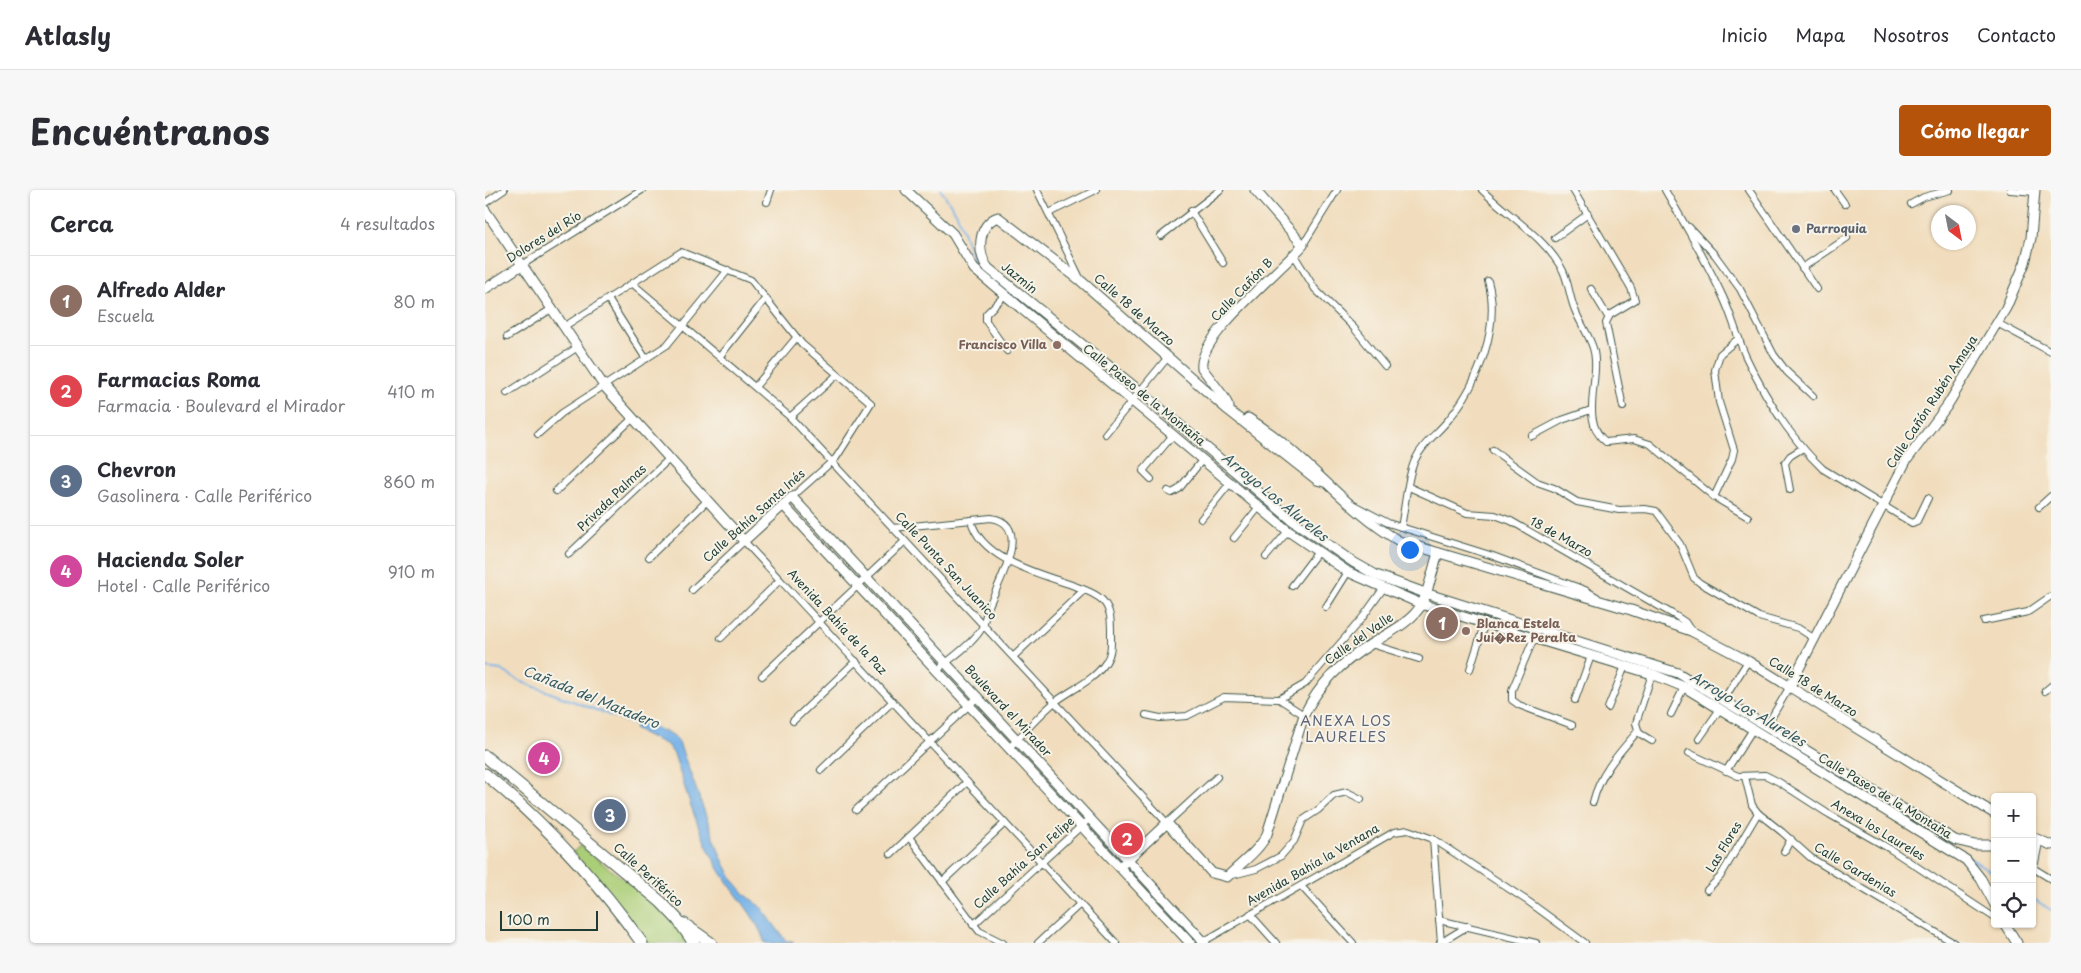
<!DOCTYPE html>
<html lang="es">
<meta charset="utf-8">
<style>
body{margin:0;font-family:"Playpen Sans",sans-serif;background:#f7f7f7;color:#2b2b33}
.controls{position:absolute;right:15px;bottom:15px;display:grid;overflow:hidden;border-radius:5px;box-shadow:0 1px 4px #0004}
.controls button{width:45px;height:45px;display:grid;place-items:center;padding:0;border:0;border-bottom:1px solid #e1e1e2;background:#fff;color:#2b2b33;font:25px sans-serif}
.compass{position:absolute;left:1446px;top:15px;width:45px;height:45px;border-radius:50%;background:#fff;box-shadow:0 1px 4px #0004;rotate:148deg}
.scale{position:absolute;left:15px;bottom:12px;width:98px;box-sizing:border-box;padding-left:5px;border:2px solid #1f3d34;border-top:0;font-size:14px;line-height:18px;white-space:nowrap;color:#1f3d34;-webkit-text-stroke:4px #f7f3e8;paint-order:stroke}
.you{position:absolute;left:924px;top:359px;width:18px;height:18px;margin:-12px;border:4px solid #fff;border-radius:50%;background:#1a73e8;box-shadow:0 0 0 8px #1a73e833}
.badge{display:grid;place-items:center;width:32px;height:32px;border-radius:50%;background:#b45309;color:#fff;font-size:16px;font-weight:700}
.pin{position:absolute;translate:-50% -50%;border:2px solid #fff;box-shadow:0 1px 5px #0006}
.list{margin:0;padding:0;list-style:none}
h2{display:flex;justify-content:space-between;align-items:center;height:65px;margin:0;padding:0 20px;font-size:21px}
h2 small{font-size:16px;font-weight:400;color:#7c7c81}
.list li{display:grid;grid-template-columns:32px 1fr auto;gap:15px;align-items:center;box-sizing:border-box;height:90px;padding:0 20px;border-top:1px solid #e1e1e2}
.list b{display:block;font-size:19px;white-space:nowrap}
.list p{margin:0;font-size:16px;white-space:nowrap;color:#7c7c81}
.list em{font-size:16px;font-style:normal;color:#7c7c81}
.icon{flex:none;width:28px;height:28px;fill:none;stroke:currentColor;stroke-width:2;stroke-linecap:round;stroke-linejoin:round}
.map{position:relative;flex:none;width:1566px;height:753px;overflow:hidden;border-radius:5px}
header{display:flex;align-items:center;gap:30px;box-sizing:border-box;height:70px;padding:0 25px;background:#fff;border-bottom:1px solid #e1e1e2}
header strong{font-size:24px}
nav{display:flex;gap:28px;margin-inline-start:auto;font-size:18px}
.intro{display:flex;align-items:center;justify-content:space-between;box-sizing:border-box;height:120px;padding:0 30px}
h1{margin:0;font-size:35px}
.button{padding:12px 22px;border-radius:5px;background:#b45309;color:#fff;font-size:18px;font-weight:700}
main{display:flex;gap:30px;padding:0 30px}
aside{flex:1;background:#fff;border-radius:5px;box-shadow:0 1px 4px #0004}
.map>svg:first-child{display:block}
.green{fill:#aace77;stroke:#648656}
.water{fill:#77b2e8;stroke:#4b788e}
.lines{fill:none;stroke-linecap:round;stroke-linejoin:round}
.stream{stroke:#77b2e8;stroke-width:2}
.street-casing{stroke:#3e5549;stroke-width:8}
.secondary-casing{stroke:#3e5549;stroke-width:11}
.highway-casing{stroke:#3e5549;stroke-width:13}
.street{stroke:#fff;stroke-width:6}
.secondary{stroke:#fff;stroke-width:9}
.highway{stroke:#fff;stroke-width:11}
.worship-dot{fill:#6b7280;stroke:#f7f3e8;stroke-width:2}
.education-dot{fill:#8d6e63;stroke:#f7f3e8;stroke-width:2}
.labels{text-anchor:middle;stroke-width:4;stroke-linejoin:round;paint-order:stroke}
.worship-label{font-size:12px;font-weight:bold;fill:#5b616d;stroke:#f7f3e8;text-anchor:start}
.street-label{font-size:12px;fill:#1f3d34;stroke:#f7f3e8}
.education-label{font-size:12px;font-weight:bold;fill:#785e54;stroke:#f7f3e8;text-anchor:end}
.water-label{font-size:14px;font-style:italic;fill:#355a61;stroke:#f7f3e8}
.neighbourhood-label{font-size:14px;letter-spacing:1px;fill:#5e6679;stroke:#f7f3e8}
</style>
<header>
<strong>Atlasly</strong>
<nav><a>Inicio</a><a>Mapa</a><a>Nosotros</a><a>Contacto</a></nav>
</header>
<div class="intro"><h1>Encuéntranos</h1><a class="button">Cómo llegar</a></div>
<main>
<aside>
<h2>Cerca<small>4 resultados</small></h2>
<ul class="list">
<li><span class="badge" style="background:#8d6e63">1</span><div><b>Alfredo Alder</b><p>Escuela</p></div><em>80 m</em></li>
<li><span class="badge" style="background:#e0444e">2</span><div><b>Farmacias Roma</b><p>Farmacia · Boulevard el Mirador</p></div><em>410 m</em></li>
<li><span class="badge" style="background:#5c6f8a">3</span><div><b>Chevron</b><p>Gasolinera · Calle Periférico</p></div><em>860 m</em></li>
<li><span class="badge" style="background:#d1479c">4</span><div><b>Hacienda Soler</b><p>Hotel · Calle Periférico</p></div><em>910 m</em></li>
</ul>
</aside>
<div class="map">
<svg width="1566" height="753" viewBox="0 0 1566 753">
<rect width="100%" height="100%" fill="#f7f3e8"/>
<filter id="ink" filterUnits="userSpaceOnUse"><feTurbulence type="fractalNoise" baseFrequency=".02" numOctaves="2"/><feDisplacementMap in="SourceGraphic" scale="10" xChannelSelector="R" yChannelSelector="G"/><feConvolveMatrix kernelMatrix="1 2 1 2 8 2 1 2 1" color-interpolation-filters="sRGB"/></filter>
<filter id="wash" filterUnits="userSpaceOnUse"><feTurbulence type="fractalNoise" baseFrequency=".0096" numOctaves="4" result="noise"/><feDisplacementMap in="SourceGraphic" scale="20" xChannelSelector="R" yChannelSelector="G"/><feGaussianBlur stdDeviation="1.12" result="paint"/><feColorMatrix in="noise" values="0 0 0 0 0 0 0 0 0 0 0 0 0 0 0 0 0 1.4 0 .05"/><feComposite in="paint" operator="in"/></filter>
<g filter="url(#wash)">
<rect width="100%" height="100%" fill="#f1ddbd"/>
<path class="green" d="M95 656 181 722 203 753H163L88 662Z"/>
<path class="water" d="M153 531 188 545 193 550 237 669 248 690 261 705 277 718 301 751H308V753H280C270 723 249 705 234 679 214 646 201 601 189 564L182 555 149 539Z"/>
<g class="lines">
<g class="stream">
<path d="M456 0 472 24 488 70 496 79"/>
<path d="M738 281 826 352"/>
<path d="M842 363 884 386"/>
<path d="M906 396 937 407"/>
<path d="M942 409 1054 444"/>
<path d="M0 478 16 480 37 492 151 535"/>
<path d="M1178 483 1194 489"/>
<path d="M1260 529 1392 611"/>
<path d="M1483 667 1510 684"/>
<path d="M1547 708 1566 720"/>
</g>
</g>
</g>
<g filter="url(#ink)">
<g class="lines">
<g class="street-casing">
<g id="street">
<path d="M552 0 596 90"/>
<path d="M997 0C1023 26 1057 45 1076 77 1084 90 1084 107 1090 120 1095 133 1104 145 1108 158 1117 187 1093 231 1121 252L1149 249 1165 254 1229 307 1263 327"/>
<path d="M1088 0 1146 98 1150 110 1125 125 1121 133 1138 217"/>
<path d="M1180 0C1200 35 1221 70 1238 107 1247 126 1252 147 1261 167 1280 207 1305 248 1338 279L1427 333 1432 331 1443 308"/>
<path d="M1264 0 1332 99"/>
<path d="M1350 0 1360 14"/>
<path d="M1525 0 1550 2"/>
<path d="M282 12 286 0"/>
<path d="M0 13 19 0"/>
<path d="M1426 14 1439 7 1465 0"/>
<path d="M706 21 738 73"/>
<path d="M564 23 611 0"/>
<path d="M1204 37 1230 65 1255 99 1289 165 1302 182 1328 206"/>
<path d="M676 46 735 0"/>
<path d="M1070 48 1103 24"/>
<path d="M818 55 852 0"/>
<path d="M809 65 830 99 869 138 900 176"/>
<path d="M37 75 157 0"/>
<path d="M1317 78 1362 48"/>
<path d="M148 94 305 227 682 633 732 587"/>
<path d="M1106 99 1123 127"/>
<path d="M519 106 501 124V131L522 161"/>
<path d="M123 109 161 169"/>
<path d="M1512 133 1566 162"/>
<path d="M80 136 196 62 266 90 317 154 386 213 351 268 307 307"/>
<path d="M22 147 68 118"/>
<path d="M235 166 281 108"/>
<path d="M270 197 311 148"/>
<path d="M22 203 93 157"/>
<path d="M305 227 352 185"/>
<path d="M53 244 77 223 182 155 243 80"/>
<path d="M620 244 683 167"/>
<path d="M1047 246 1077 230 1106 220"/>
<path d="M1008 260 1052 292 1069 298 1092 312 1134 320 1160 319 1171 321 1195 354 1209 388 1215 393 1274 427 1313 438 1330 449"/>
<path d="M666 289 658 281 688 245"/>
<path d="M924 297 982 323 1010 325 1026 331 1191 426 1200 432 1206 441"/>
<path d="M1305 300 1300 273 1305 266 1318 258"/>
<path d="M71 301 147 229"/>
<path d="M683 301 687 303 694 299 718 269"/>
<path d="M1229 307 1247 269 1249 260 1234 212 1230 180 1235 164 1254 148"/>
<path d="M867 314 903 333 1008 366 1100 400 1112 407"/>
<path d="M1554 317 1566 306"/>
<path d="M716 329 746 292"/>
<path d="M486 330C495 368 551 383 584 394 594 398 610 402 618 411 626 420 626 431 626 443 626 453 627 463 621 472 609 491 587 499 570 512 553 526 539 543 524 558"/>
<path d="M916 337C920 319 922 286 930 270 937 254 953 243 964 229 993 194 1016 136 1003 91"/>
<path d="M408 338 506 328C549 334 513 393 504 416 500 424 500 435 495 441 485 456 466 468 452 480"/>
<path d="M749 348 774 317"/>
<path d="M84 364 184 269"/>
<path d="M164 367 222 311"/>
<path d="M781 367 803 341"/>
<path d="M807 396 832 363"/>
<path d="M207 400 259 351 631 753"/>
<path d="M841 417 863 382"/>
<path d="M1499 431 1543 422 1566 406"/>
<path d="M236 448 295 390"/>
<path d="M1049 448 1027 500V510L1034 515 1087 535"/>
<path d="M886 454 934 469"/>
<path d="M529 466 599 400"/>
<path d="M985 479 1000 432"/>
<path d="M277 486 420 351"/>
<path d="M1560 501 1566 496"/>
<path d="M794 509 819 525"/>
<path d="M1239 509 1263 471"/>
<path d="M1090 510 1106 466"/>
<path d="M1123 518 1140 476"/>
<path d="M1186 524 1199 497"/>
<path d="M661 525 675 528 702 526 739 507 794 509 820 494 878 427 898 399"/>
<path d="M308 531 371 471"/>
<path d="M1282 535 1304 498"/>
<path d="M1214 549 1235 519"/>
<path d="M1167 551 1154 543 1151 533 1167 484"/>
<path d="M1204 563 1253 586 1280 585 1294 592 1342 623 1405 659 1510 728"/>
<path d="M336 580 408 511"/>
<path d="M1241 581 1268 539"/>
<path d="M1260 587 1267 615 1273 623 1297 642 1326 668 1469 753"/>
<path d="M1108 612C1115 583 1134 563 1153 541"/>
<path d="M371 620 493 507"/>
<path d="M424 647 494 741 518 753"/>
<path d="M948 649 956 753"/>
<path d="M1299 662 1306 649"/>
<path d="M406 664 482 592"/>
<path d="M1548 678 1566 689"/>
<path d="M744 686 771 679 796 666 809 651 818 630 833 620 849 605 862 602 876 609"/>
<path d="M457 692 520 633"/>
<path d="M816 696 868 753"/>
<path d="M1222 700 1235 687 1273 623"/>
<path d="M765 724 791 753"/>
<path d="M954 730 1051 753"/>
<path d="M488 735 605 628"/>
<path d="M553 753 595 714"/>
<path d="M716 753 909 642 923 640 948 649 1044 712 1100 753"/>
<path d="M955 753 983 736"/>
</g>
</g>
<g class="secondary-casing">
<g id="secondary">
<path d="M421 0 468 44 489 79 803 341 863 382 936 414 1167 484 1199 497 1481 670 1496 689 1510 715"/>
<path d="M0 20 119 196 259 351 307 307 720 753"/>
<path d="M0 99 37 75"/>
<path d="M744 217 739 207 717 178C712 147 797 80 818 55L770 0"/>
<path d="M763 228C819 262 857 317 914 351L1146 420 1206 441 1263 471 1510 624"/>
<path d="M839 292 832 290 743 220 596 91 513 27C492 34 492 64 503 78L656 202 807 330 868 372 891 385 940 403 1193 483 1470 650 1490 655H1510"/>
<path d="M298 315 705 753"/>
<path d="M1304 498 1421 271 1462 216 1521 118 1540 73 1546 48 1550 0"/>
<path d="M1547 647 1566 655"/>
<path d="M639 673 682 633 727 683 742 687C756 673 774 661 782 644L819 525C835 493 856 473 886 454 903 443 926 433 937 414 944 399 948 379 953 363"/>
<path d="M1547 680 1553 650"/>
<path d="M1520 734 1532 753"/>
</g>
</g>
<g class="highway-casing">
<g id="highway">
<path d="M0 566 176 712 193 730 209 753"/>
<path d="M0 584C60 633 112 690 157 753"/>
<path d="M199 734 226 753"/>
</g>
</g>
<use href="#street" class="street"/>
<use href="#secondary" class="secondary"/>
<use href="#highway" class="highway"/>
</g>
</g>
<circle class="worship-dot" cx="1311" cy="39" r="5"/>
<g class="education-dot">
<circle cx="572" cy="155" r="5"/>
<circle cx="981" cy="441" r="5"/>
</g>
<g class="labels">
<g class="worship-label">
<text x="1321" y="43">Parroquia</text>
</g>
<g class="street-label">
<text transform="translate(59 47) rotate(-32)" y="4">Dolores del Río</text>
<text transform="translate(534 88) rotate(39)" y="4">Jazmín</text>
<text transform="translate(757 100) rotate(-46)" y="4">Calle Cañón B</text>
<text transform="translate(649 120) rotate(41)" y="4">Calle 18 de Marzo</text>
<text transform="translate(659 205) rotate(39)" y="4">Calle Paseo de la Montaña</text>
<text transform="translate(1447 212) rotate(-57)" y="4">Calle Cañón Rubén Amaya</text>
<text transform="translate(127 308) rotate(-44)" y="4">Privada Palmas</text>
<text transform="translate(269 326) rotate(-42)" y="4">Calle Bahía Santa Inés</text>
<text transform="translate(1076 347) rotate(29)" y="4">18 de Marzo</text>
<text transform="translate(461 376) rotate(47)" y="4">Calle Punta San Juanico</text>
<text transform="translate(352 432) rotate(47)" y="4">Avenida Bahía de la Paz</text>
<text transform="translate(874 449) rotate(-35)" y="4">Calle del Valle</text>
<text transform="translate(1328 497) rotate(32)" y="4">Calle 18 de Marzo</text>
<text transform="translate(523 521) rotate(47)" y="4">Boulevard el Mirador</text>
<text transform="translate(1400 606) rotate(31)" y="4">Calle Paseo de la Montaña</text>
<text transform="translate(1393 640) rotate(31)" y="4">Anexa los Laureles</text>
<text transform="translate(1239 657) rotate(-59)" y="4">Las Flores</text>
<text transform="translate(539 673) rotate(-42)" y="4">Calle Bahía San Felipe</text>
<text transform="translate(828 675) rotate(-30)" y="4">Avenida Bahía la Ventana</text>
<text transform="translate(1370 680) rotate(31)" y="4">Calle Gardenias</text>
<text transform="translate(163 685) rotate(42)" y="4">Calle Periférico</text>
</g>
<g class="education-label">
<text x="562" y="159">Francisco Villa</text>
<text x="991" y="438" text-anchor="start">Blanca Estela<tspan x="991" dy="14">Jui�Rez Peralta</tspan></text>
</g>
<g class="water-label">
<text transform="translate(790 307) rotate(39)" y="5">Arroyo Los Alureles</text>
<text transform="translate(106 507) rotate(22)" y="5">Cañada del Matadero</text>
<text transform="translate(1263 519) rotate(31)" y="5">Arroyo Los Alureles</text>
</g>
<g class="neighbourhood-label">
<text x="861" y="536">ANEXA LOS<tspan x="861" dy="16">LAURELES</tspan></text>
</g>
</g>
</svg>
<div class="controls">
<button>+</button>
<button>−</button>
<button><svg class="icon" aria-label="locate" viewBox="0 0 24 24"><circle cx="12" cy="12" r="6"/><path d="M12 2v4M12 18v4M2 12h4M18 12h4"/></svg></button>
</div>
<svg class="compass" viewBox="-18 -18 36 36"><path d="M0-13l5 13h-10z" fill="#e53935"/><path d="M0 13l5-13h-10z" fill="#7c7c81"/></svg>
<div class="scale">100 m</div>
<div class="you"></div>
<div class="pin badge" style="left:957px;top:433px;background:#8d6e63">1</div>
<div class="pin badge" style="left:642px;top:649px;background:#e0444e">2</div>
<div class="pin badge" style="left:125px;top:625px;background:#5c6f8a">3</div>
<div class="pin badge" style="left:59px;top:568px;background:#d1479c">4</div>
</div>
</main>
